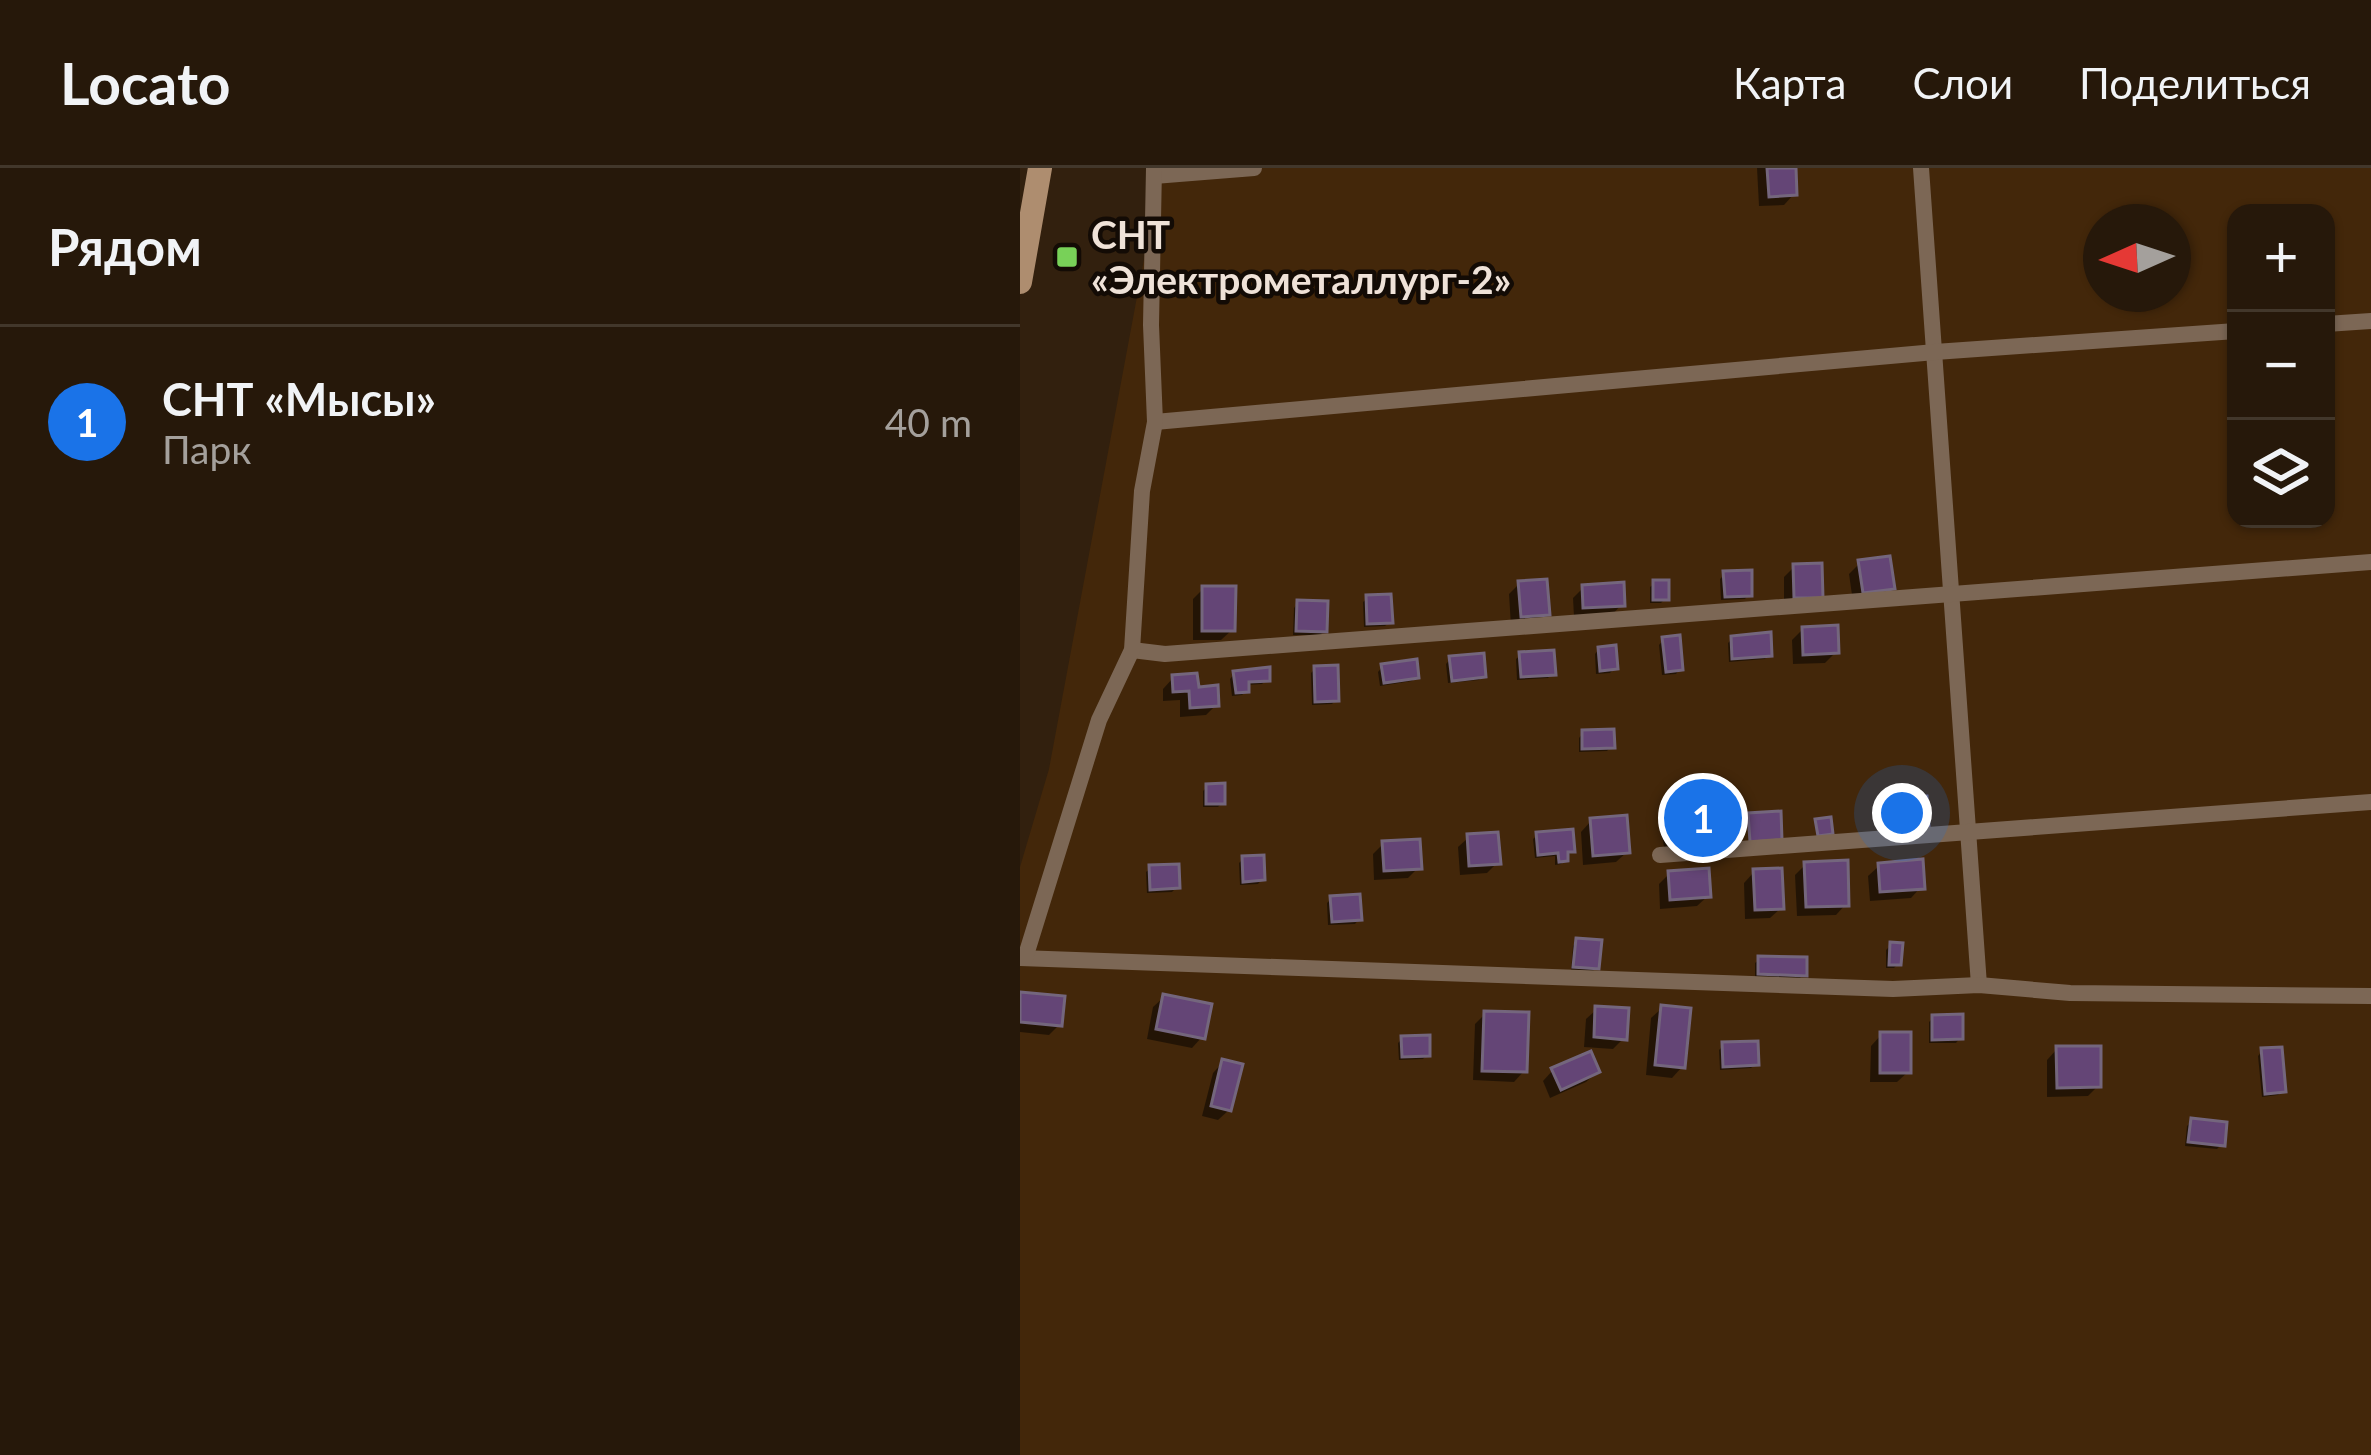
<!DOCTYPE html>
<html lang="ru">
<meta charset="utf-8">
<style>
body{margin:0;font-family:Lato,sans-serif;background:#2e2113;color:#f1f3f6}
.controls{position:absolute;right:36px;top:36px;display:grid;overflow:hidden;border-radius:24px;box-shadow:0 3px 9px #0004}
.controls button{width:108px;height:108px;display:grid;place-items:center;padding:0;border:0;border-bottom:3px solid #42372b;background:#26180a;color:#f1f3f6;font:60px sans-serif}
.compass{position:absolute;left:1063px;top:36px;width:108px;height:108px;border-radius:50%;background:#26180a;box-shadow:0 3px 9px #0004;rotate:267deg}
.you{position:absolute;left:882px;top:645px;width:42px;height:42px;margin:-30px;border:9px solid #fff;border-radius:50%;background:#1a73e8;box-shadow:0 0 0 18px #1a73e833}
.badge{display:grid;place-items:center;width:78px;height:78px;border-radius:50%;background:#1a73e8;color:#fff;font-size:39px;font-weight:700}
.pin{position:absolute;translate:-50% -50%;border:6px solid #fff;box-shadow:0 3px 12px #0006}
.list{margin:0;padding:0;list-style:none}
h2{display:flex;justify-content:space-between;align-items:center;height:156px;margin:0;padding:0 48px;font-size:51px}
h2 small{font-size:39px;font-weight:400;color:#a4a09c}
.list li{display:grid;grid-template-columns:78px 1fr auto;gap:36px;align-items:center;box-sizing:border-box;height:192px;padding:0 48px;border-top:3px solid #42372b}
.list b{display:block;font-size:45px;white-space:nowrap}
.list p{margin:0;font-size:39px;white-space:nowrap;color:#a4a09c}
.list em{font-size:39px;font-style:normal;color:#a4a09c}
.icon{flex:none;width:66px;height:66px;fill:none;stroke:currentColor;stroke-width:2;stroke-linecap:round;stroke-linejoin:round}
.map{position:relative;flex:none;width:1351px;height:1287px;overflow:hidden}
header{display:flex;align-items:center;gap:72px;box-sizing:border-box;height:168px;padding:0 60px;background:#26180a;border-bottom:3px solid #42372b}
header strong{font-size:57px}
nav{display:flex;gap:66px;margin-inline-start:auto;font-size:42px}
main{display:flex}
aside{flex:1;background:#26180a}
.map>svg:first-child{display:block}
.green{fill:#43270a;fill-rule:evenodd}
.shadow{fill:#0007}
.building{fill:#644576;stroke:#74667d;stroke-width:3}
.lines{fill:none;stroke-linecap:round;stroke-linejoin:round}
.service{stroke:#7c6755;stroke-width:16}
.secondary{stroke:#ae8d6f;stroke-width:24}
.poi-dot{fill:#78d158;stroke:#130b05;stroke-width:4.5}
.labels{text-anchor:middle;stroke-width:9;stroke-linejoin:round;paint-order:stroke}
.poi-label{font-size:39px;font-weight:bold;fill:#efe2d8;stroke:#130b05;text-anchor:start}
</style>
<header>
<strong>Locato</strong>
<nav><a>Карта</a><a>Слои</a><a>Поделиться</a></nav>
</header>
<main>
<aside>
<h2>Рядом<small></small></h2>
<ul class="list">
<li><span class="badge">1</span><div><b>СНТ «Мысы»</b><p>Парк</p></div><em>40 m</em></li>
</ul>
</aside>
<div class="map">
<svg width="1351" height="1287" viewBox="0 0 1351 1287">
<rect width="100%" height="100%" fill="#32200e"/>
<path class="green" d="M141 0H1351V1287H0V699L29 601ZM1216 45H1306V351H1216ZM1081 54H1153V126H1081Z"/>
<g class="shadow">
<path d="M737 0H773L774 26 764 37 739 38Z"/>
<path d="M840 395 872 420 861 430 833 434 829 406Z"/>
<path d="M774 399 799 429 764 439V409Z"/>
<path d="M705 406 729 426 725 431 701 432 700 411Z"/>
<path d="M635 415 646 430 641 435H630V419Z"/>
<path d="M499 416 527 446 516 456 491 458 489 426Z"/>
<path d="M563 420 602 436 592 447 554 449 553 430Z"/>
<path d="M183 421 212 462 201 472H173V431Z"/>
<path d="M348 430 370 454 365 458 344 459 343 434Z"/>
<path d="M278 435 304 463 300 467H273L274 440Z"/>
<path d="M783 461 816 484 805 495 773 496 772 472Z"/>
<path d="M712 471 749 486 745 491 709 494 708 475Z"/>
<path d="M643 472 660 501 656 506 642 507 639 477Z"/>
<path d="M579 481 595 500 590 505 576 506 575 486Z"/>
<path d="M501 487 533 505 528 510 497 512 496 491Z"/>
<path d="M430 491 463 507 459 512 428 515 426 496Z"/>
<path d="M362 499 396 509 392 513 360 518 358 504Z"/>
<path d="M295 501 316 532 312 536 292 537 291 505Z"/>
<path d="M214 506 247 511 242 516 226 517V523L222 527 212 528 210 511Z"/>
<path d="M153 510 176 522 196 537 186 547 160 549V532L143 533V521Z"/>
<path d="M563 565 592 578 587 583 559 584V570Z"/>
<path d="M187 619 202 635 198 639H183V623Z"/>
<path d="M872 632 906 657 895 667 863 669 862 643Z"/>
<path d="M571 653 607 684 596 694 563 697 561 664Z"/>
<path d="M653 656 708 669 697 680 645 685 642 667Z"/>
<path d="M518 667 552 683 541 696 535 697V688L515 690 513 671Z"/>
<path d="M449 669 478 694 467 705 440 707 438 679Z"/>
<path d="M363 676 399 699 388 710 354 712 353 686Z"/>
<path d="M223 691 242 711 238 716 220 717 219 695Z"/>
<path d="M785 697 826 736 816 747 777 748 775 707Z"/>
<path d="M859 698 901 719 891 730 850 733 848 708Z"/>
<path d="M131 700 157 719 152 724 127 725 126 704Z"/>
<path d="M734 704 761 740 750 750 725 751 724 715Z"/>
<path d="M649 706 688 728 677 738 640 741 639 716Z"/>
<path d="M311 731 339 751 335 756 308 757 307 735Z"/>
<path d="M557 773 576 800 572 804 551 803 553 778Z"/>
<path d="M871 777 878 796 874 800H866V782Z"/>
<path d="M740 791 784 806 779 811 735 809V795Z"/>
<path d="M0 827 39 857 29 867 0 864Z"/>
<path d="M144 829 182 869 172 880 127 871 133 839Z"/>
<path d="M642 840 662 899 652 910 626 907 631 850Z"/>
<path d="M577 841 604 870 593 881 564 879 566 851Z"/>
<path d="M465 846 504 903 494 914 453 912 455 856Z"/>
<path d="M913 850 940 870 936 875H909V854Z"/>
<path d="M861 867 888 904 877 914H850L851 878Z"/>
<path d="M382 871 407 887 403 891 379 892 378 875Z"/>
<path d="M704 877 736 896 731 900 700 902 699 882Z"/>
<path d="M1037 881 1078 918 1068 928 1027 929V892Z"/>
<path d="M1242 883 1263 923 1258 927 1242 929 1238 888Z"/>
<path d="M203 894 209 942 198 952 182 948 193 905Z"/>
<path d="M533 902 577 904 566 914 530 930 523 913Z"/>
<path d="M1172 953 1202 976 1197 981 1165 978 1167 958Z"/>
</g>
<g class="building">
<path d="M747 0H776L777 27 749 29Z"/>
<path d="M870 388 875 421 843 425 838 392Z"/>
<path d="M802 395 803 430H774L773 396Z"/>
<path d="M732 402V428L705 429 703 403Z"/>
<path d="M527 411 530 447 501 449 498 413Z"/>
<rect x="633" y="412" width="16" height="20"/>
<path d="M604 414 605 438 563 440 562 417Z"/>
<path d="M182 418H216L215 463H182Z"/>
<path d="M371 426 373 455 347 456 346 427Z"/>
<path d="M277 432 308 433 307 464 276 463Z"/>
<path d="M818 457 819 485 783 487 782 459Z"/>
<path d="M751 464 752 488 712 491 711 468Z"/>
<path d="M660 467 663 502 646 504 642 469Z"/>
<path d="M596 477 598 501 580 503 578 479Z"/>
<path d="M534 482 536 507 501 509 499 484Z"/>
<path d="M464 485 466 509 432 513 429 488Z"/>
<path d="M397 491 399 510 364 515 361 496Z"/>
<path d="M318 497 319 533 295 534 294 498Z"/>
<path d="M250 499V513L229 514V524L216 525 213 503Z"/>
<path d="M177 505 179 519 198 517 199 538 170 540 169 523 153 524 152 507Z"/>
<path d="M594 561 595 580 562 581V562Z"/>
<path d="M205 615V636H186V616Z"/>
<path d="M907 628 909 658 872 659 871 629Z"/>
<path d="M761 643 762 672 730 674 728 645Z"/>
<path d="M607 647 610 685 573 688 570 650Z"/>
<path d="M708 647 711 670 654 677 652 653Z"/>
<path d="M811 649 813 666 798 668 795 651Z"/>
<path d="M553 661 555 684H548V693L539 694 538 685 518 687 516 664Z"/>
<path d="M478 664 481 696 449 698 447 666Z"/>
<path d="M400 671 402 701 364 703 362 673Z"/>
<path d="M244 687 245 712 223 714 222 688Z"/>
<path d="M903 691 905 721 860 724 858 695Z"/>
<path d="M828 692 829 738 786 739 784 694Z"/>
<path d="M159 696 160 720 130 722 129 697Z"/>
<path d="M689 700 691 729 650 732 648 703Z"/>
<path d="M762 700 764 741 735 742 733 701Z"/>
<path d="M340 726 342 752 312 754 310 728Z"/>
<path d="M556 770 582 772 579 801 553 799Z"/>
<path d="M870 774 883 775 881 797H869Z"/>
<path d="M738 788 787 789V808L738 806Z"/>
<path d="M0 824 45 828 42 858 0 854Z"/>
<path d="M143 826 192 836 185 871 136 861Z"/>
<path d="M641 837 671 840 665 900 635 897Z"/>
<path d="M575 838 609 840 607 872 574 869Z"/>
<path d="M464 843 509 844 507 904 462 903Z"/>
<path d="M943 846V871L912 872V847Z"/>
<rect x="860" y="864" width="31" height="41"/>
<path d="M410 867V888L382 889 381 868Z"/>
<path d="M738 873 739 897 703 899 702 874Z"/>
<path d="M1036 878H1081V919L1037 920Z"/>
<path d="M1262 879 1266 924 1245 926 1241 880Z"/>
<path d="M571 883 580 904 541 922 531 900Z"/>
<path d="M202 891 223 896 211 943 191 938Z"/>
<path d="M1171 950 1207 954 1205 978 1168 974Z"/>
</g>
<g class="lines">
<g class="service">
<path d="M901 0 959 817"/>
<path d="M134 8 234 0"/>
<path d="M1306 156 1351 153"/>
<path d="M135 254 915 184 1216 163"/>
<path d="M112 482 145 486 1351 394"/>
<path d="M640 687 1351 634"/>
<path d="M0 790 873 821 959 817 1050 825 1351 828"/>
<path d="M5 790 79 552 112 482 122 323 135 254 131 157 134 0"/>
</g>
<path class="secondary" d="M0 114 20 0"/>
</g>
<rect class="poi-dot" x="35" y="77" width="24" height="24" rx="6"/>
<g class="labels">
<g class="poi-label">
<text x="71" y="81">СНТ<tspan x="71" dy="45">«Электрометаллург-2»</tspan></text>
</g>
</g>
</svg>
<div class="controls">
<button>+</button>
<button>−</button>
<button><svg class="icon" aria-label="layers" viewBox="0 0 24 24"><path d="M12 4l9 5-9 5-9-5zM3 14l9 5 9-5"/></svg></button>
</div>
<svg class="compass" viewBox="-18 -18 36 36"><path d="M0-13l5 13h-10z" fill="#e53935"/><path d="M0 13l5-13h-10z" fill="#a4a09c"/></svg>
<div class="you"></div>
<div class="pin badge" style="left:683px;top:650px">1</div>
</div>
</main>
